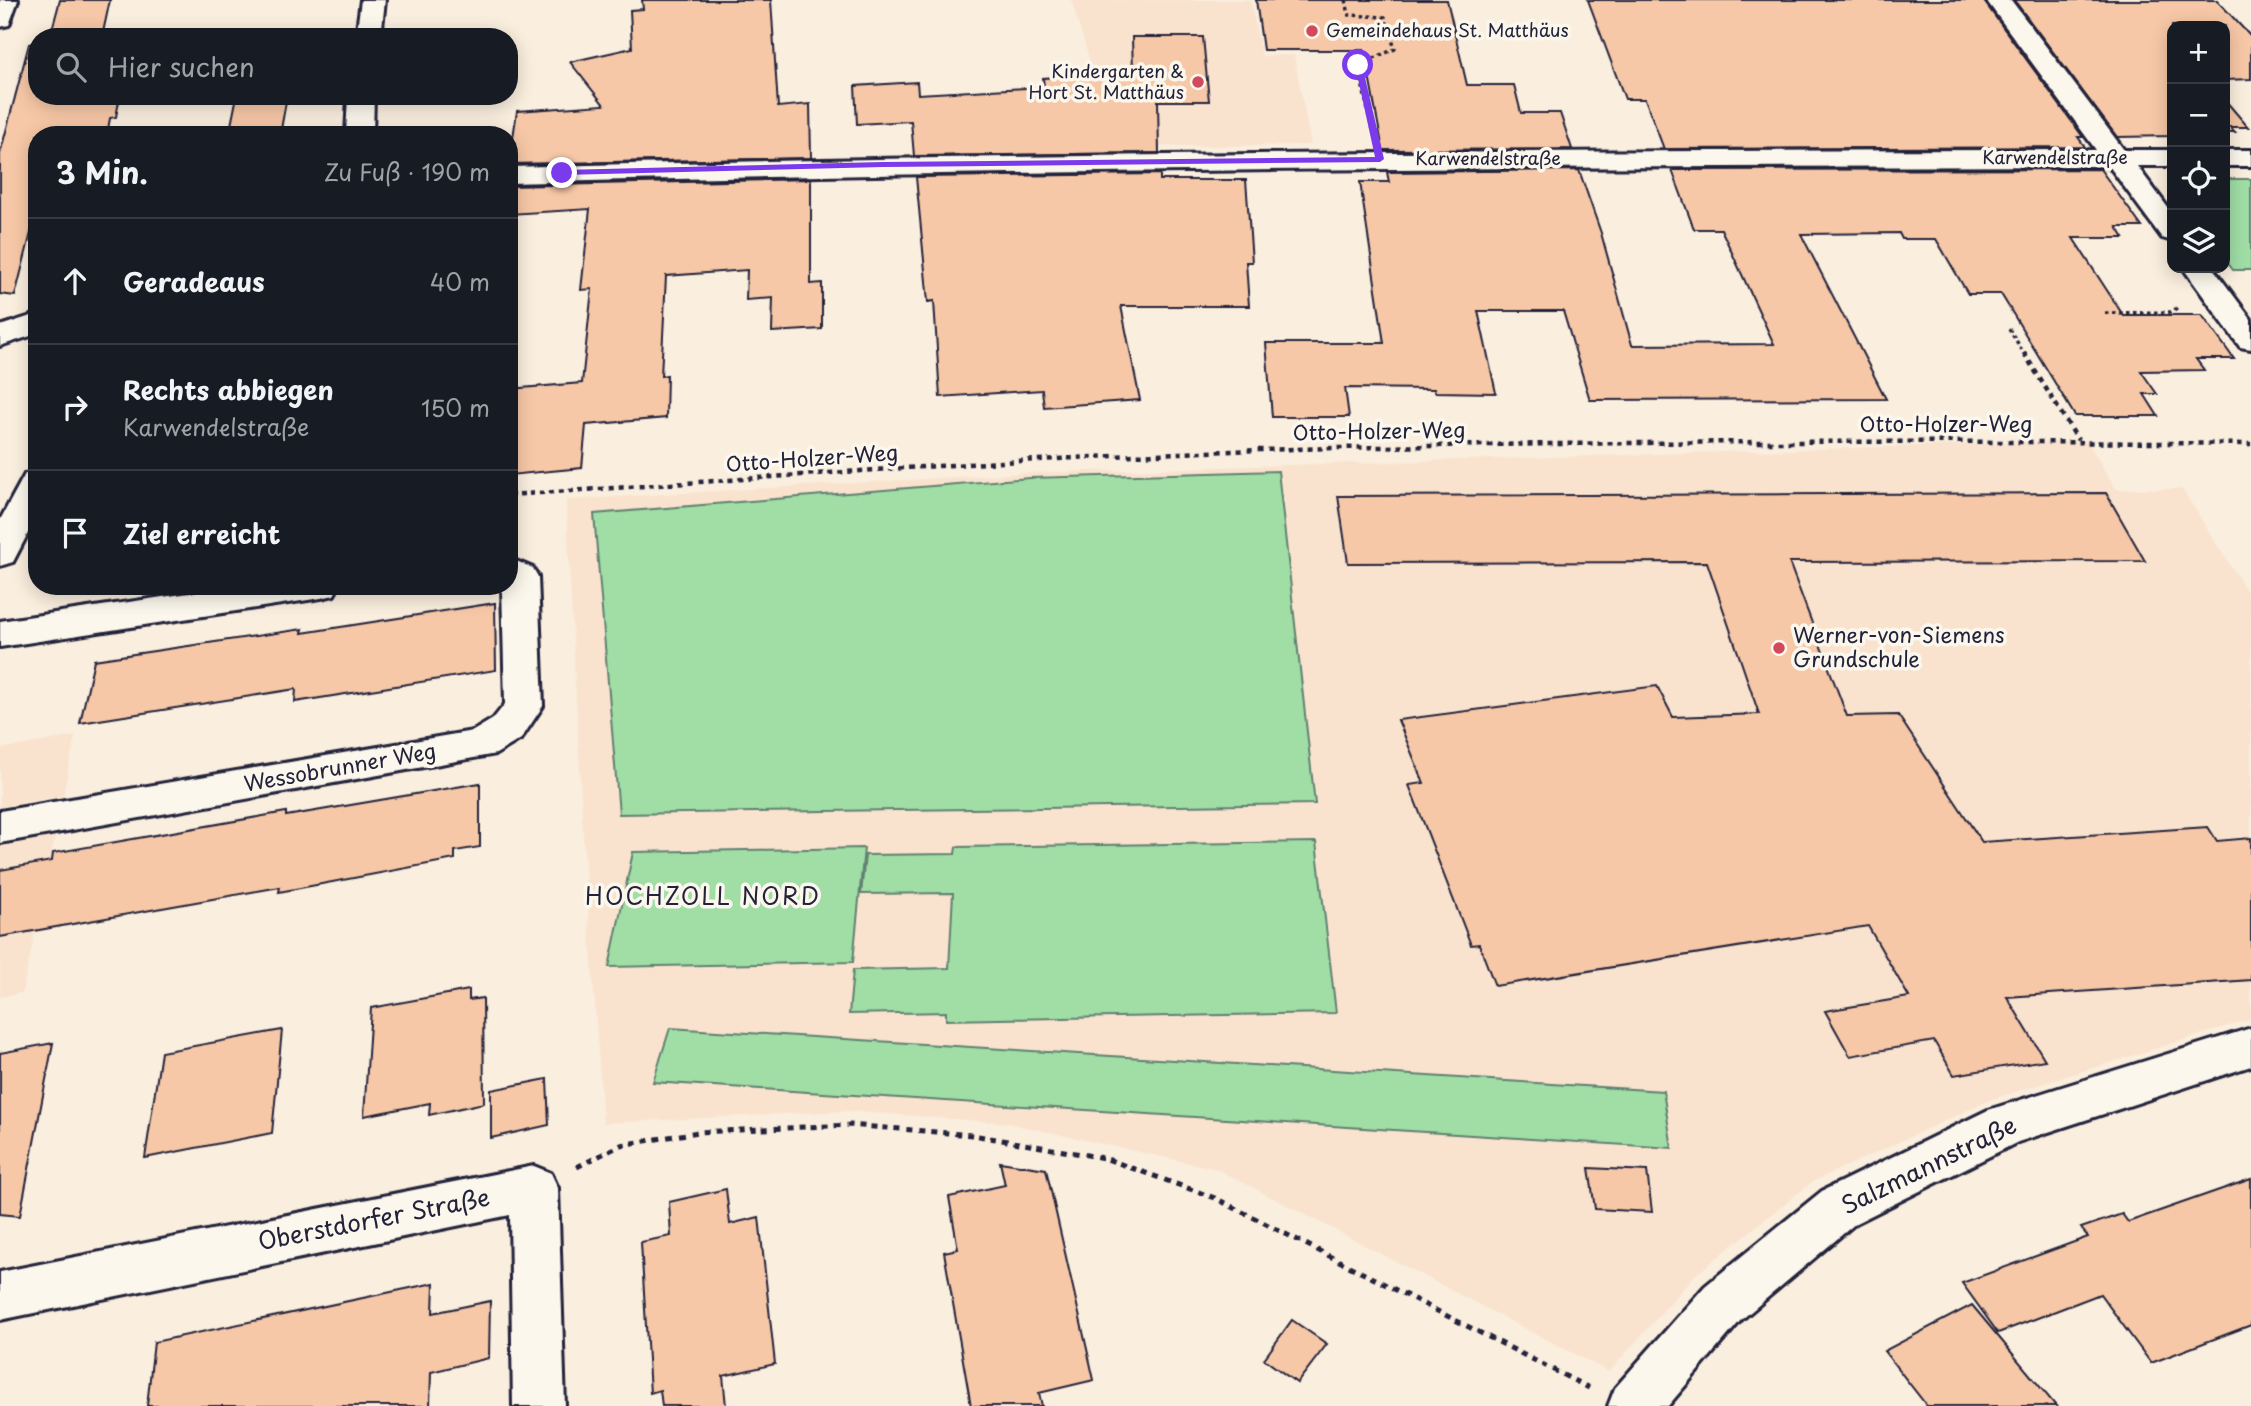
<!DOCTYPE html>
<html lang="de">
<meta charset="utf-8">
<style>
body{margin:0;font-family:"Playpen Sans",sans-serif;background:#20242c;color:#f1f3f6}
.controls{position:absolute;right:21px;top:21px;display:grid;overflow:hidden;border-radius:14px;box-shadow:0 4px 18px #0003}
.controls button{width:63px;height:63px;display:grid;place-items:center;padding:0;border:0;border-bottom:2px solid #363941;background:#171b24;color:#f1f3f6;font:35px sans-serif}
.stop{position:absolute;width:21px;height:21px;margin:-16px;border:5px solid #7c3aed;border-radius:50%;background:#fff}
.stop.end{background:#7c3aed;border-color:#fff;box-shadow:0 2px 7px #0008}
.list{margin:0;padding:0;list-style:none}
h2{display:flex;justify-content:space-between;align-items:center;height:91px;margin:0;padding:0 28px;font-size:30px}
h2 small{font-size:23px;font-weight:400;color:#9ea1a6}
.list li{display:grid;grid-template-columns:46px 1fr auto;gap:21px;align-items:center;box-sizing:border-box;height:126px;padding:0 28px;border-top:2px solid #363941}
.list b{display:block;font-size:26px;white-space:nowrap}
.list p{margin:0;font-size:23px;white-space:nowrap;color:#9ea1a6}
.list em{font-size:23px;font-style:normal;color:#9ea1a6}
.icon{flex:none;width:38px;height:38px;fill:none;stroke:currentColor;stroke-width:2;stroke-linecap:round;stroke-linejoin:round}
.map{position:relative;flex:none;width:2251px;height:1406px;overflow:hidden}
.search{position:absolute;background:#171b24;box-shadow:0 4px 18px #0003;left:28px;top:28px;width:490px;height:77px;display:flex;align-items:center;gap:18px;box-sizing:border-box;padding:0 24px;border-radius:28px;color:#9ea1a6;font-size:26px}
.panel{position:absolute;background:#171b24;box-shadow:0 4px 18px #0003;left:28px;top:126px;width:490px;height:469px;border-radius:28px}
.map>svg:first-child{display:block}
.built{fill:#f9e3ce}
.green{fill:#a0dea6;stroke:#618070;stroke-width:2}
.building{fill:#f7c8a7;stroke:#22223b;stroke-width:2}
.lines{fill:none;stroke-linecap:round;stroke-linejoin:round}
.street-casing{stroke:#22223b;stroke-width:6}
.path-far2{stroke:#22223b;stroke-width:3.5;stroke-dasharray:3.5 3.5;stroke-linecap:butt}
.path-far1{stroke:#22223b;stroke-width:4.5;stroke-dasharray:5 5;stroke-linecap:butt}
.path{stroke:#22223b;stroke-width:5;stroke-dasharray:6 6;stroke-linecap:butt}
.street{fill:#fbf7ec;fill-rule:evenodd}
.route{fill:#7c3aed}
.poi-dot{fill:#d1495b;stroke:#fbf7ec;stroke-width:2.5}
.labels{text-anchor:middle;stroke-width:7;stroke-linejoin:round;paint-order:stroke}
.far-poi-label{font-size:18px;fill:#22223b;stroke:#fbf7ec;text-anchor:start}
.far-street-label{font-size:18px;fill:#22223b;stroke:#fbf7ec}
.street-label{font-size:21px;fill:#22223b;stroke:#fbf7ec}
.poi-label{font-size:21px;fill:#22223b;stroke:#fbf7ec;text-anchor:start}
.neighbourhood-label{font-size:23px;letter-spacing:2px;fill:#22223b;stroke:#fbf7ec}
.near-street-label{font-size:24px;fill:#22223b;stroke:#fbf7ec}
</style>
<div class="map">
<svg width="2251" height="1406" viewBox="0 0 2251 1406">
<rect width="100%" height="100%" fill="#faeede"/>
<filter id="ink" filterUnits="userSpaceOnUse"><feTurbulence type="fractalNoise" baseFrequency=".0143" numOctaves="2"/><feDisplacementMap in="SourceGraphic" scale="14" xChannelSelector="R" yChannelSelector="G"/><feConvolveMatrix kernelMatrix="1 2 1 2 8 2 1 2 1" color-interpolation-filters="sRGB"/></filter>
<g filter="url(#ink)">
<g class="built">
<path d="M1071 0H1250L1262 56 1294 55 1311 145 1116 147Z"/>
<path d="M2087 441 2116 489H2182L2251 598V1019L1990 1100 1812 1182 1694 1276 1609 1372 1217 1169 1007 1123 846 1111 603 1123 583 836 566 500 1024 473Z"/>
<path d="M75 736 63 796 0 807V749Z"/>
<path d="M57 828 22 993 0 997V838Z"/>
</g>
<g class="green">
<path d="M2225 179H2251V270H2233L2225 259Z"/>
<path d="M1278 471 1315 804 619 814 594 514 1030 478Z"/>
<path d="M1316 842 1336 1013 946 1020V1012L849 1014 853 970 949 968 953 893 861 894 865 855 955 854 956 847Z"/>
<path d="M864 848 853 962 609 967 633 852Z"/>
<path d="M670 1028 1663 1091 1672 1148 653 1082Z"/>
</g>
<g class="building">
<path d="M60 0H110L102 37H50Z"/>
<path d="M642 0H771L778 107 810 104 811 158 509 164 517 111 604 105 570 62 632 48 630 10 643 9Z"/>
<path d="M1256 0H1447L1467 85H1514L1521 113H1560L1572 149 1383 150 1364 50H1263Z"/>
<path d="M1588 0H1983L2083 137H2078L2085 147 1664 149 1645 99H1625Z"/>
<path d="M2014 0H2217L2251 37V79L2225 80V26H2172V136L2117 137Z"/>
<path d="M1132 37H1203L1209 101H1158L1159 153 914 156 911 121 857 124 855 86 917 82 918 94 1044 87 1043 78 1133 72Z"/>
<path d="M37 43V96H120L116 117 110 118 107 135H37V209L15 296 0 294V154L29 44Z"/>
<path d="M237 96H287L280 135H229Z"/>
<path d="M2225 100 2248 127H2230L2235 132H2225Z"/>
<path d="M2100 169 2142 227H2117L2124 238H2073L2123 315H2202L2234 359H2196L2204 370 2141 371 2157 394H2144L2158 416H2075L2001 294H1968L1936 239H1902L1899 233 1801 234 1886 399 1590 400 1563 311H1478L1496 393 1435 392 1434 389 1345 388 1349 417H1272L1266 343H1384L1360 182H1389L1387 172 1579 170 1601 233 1632 345 1774 344 1721 229H1694L1672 170Z"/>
<path d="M1160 174V180H1246L1252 262H1246L1249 306H1121L1140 400 1044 407 1042 390 940 397 934 301 928 302 916 177Z"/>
<path d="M811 179V284L822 283V329L772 332 773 298 746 300 747 270 666 276 661 376 667 375 666 418 586 425 582 468 509 475V389L582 383 592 289 581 290 590 209 509 214V186Z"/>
<path d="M2106 493 2145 561 1789 562 1847 716 1898 715 1982 842 2208 827 2217 841 2251 838V980L2007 997 2045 1060 1954 1075 1934 1041 1850 1056 1825 1011 1909 997 1868 926 1495 986 1479 944 1471 945 1409 785 1424 783 1398 720 1657 686 1673 717 1759 714 1707 562 1348 563 1338 496Z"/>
<path d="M495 603 496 670 295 702 296 689 80 723 94 660 303 629 302 633Z"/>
<path d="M480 783V847L455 851V859L279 892 280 887 0 937V870L52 861 53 853 286 812V816Z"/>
<path d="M469 990V1000L483 998 484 1103 429 1115 430 1103 364 1116 371 1008Z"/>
<path d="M282 1030 272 1133 145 1158 161 1052Z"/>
<path d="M53 1043 20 1216 0 1214V1053Z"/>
<path d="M547 1079 549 1125 491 1138V1090Z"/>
<path d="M1000 1162 1046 1169 1094 1380 1039 1393 1042 1406H971L944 1252 958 1249 949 1197 1005 1185Z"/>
<path d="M1589 1168 1647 1171 1652 1212 1595 1209Z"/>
<path d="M2251 1179V1325L2151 1363 2100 1294 1998 1333 1962 1283 2088 1237 2081 1228 2122 1214 2128 1222Z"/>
<path d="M726 1189 730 1224 759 1217 775 1364 723 1376 726 1406H662L660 1390 650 1393 641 1242 671 1236 669 1202Z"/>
<path d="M434 1283 433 1313 490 1301 489 1358 431 1372 430 1406H147L154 1342Z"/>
<path d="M1972 1305 2056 1406H1927L1884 1351Z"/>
<path d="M1292 1320 1327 1344 1297 1383 1264 1359Z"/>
</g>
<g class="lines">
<g class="street-casing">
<g id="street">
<path d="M0 0H18L9 25 0 27Z"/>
<path d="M361 0H385L381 37H356Z"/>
<path d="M1986 0H2011L2124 150H2172V166H2137L2172 213V241L2162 238 2109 166C1575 167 1042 169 509 183V167C1038 153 1567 151 2096 150Z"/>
<path d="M348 96H374L373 135H346Z"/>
<rect x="2225" y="150" width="26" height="16"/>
<path d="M2183 268H2213L2251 319V349L2240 347Z"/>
<path d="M37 314V334L0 346V326Z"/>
<path d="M37 471V516L13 562 0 566V520L25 474Z"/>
<path d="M509 558 533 568 538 577 543 706 521 739 496 754 0 843V811L473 731 493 719 505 704 502 586H509Z"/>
<path d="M237 586H339L334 595 321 598 0 647V621Z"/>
<path d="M2251 1028V1066L2018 1142 1856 1223 1741 1320 1668 1406H1608L1615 1388 1705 1286 1822 1191 1988 1110Z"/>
<path d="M534 1166 551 1173 558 1188 565 1406H513L510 1215 0 1320V1272Z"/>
</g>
</g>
<g class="path-far2">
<path d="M1346 0 1349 15 1385 17 1395 49 1358 65 1372 128"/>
<path d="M2105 313 2171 312 2177 308"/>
<path d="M2009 329 2025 355"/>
</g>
<g class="path-far1">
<path d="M2024 353 2078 440"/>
<path d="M509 495C771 478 1033 456 1296 449 1614 441 1933 440 2251 444"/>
</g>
<path class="path" d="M577 1167 621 1145 698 1132 850 1125 973 1135 1104 1158 1215 1198 1589 1388"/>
<use href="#street" class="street"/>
</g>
</g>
<path class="route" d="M1358 63 1362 65 1384 159 1380 162 883 167 562 175 558 173 562 170 883 162 1375 157 1355 65Z"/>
<g class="poi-dot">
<circle cx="1312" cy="31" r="7"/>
<circle cx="1198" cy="82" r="7"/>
<circle cx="1779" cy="648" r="7"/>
</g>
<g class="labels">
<g class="far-poi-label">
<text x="1326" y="37">Gemeindehaus St. Matthäus</text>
<text x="1184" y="78" text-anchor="end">Kindergarten &amp;<tspan x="1184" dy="21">Hort St. Matthäus</tspan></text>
</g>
<g class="far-street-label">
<text x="2055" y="164">Karwendelstraße</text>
<text x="1488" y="165">Karwendelstraße</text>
</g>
<g class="street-label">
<text x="1946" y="432">Otto-Holzer-Weg</text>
<text transform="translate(1379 432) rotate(-1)" y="7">Otto-Holzer-Weg</text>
<text transform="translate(812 459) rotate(-4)" y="7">Otto-Holzer-Weg</text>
<text transform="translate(340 768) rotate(-10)" y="7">Wessobrunner Weg</text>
</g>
<g class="poi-label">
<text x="1793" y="643">Werner-von-Siemens<tspan x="1793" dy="24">Grundschule</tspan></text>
</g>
<g class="neighbourhood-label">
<text x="703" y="905">HOCHZOLL NORD</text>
</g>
<g class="near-street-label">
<text transform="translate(1929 1166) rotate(-26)" y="8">Salzmannstraße</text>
<text transform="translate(374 1220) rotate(-11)" y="8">Oberstdorfer Straße</text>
</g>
</g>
</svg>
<div class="controls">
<button>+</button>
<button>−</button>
<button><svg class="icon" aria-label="locate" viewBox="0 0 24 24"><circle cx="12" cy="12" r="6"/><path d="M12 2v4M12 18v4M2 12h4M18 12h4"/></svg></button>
<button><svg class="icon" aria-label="layers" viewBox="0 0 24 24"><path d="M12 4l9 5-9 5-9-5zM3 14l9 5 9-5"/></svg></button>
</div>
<div class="stop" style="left:1358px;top:65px"></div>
<div class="stop end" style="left:562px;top:173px"></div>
<div class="search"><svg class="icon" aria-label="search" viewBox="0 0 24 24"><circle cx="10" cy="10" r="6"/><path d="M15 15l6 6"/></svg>Hier suchen</div>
<section class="panel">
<h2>3 Min.<small>Zu Fuß · 190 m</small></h2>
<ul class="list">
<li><svg class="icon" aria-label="ahead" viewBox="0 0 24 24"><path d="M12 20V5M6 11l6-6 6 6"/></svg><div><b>Geradeaus</b></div><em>40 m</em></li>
<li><svg class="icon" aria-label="right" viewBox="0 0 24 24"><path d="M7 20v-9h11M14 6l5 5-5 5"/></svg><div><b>Rechts abbiegen</b><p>Karwendelstraße</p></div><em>150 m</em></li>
<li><svg class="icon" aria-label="arrive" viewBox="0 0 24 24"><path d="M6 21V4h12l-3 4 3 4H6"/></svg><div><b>Ziel erreicht</b></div></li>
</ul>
</section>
</div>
